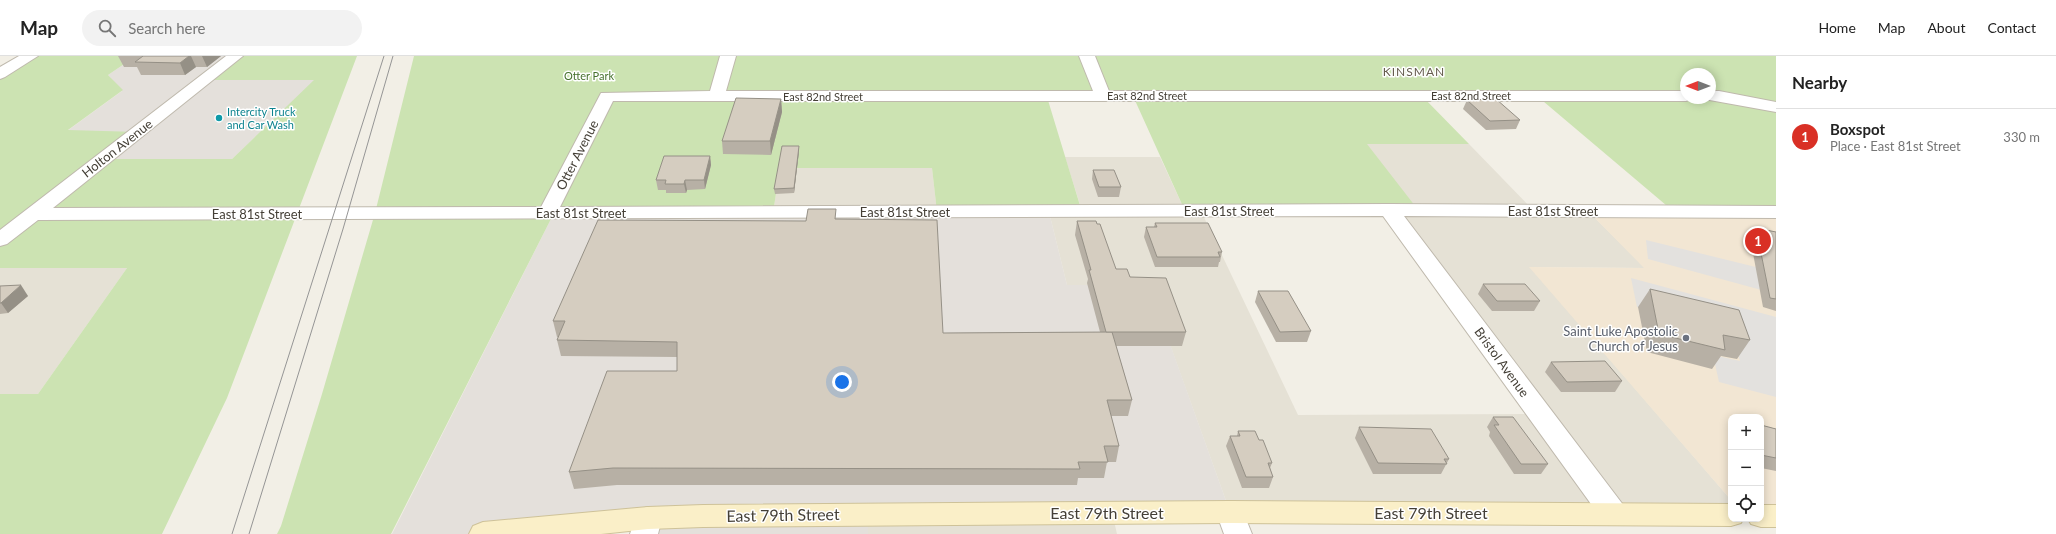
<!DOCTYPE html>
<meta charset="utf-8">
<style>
body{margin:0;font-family:Lato,sans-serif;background:#f2f2f2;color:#222}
.controls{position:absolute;right:12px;bottom:12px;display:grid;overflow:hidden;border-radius:8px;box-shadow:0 2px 10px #0003}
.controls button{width:36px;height:36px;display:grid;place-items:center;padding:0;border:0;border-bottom:1px solid #e0e0e0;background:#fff;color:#222;font:20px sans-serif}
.compass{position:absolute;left:1680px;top:12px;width:36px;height:36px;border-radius:50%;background:#fff;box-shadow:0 2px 10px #0003;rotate:270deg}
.you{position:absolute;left:842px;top:326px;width:14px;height:14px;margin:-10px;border:3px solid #fff;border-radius:50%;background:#1a73e8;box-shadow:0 0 0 6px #1a73e833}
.badge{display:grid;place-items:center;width:26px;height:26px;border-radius:50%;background:#d93025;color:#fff;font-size:13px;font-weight:700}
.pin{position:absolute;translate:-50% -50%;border:2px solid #fff;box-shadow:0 1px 4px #0006}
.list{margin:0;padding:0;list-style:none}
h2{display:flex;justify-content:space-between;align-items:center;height:52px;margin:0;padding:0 16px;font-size:17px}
h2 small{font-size:13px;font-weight:400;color:#767676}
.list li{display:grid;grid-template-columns:26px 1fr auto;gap:12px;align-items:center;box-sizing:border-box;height:56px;padding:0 16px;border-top:1px solid #e0e0e0}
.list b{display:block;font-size:15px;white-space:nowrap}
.list p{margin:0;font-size:13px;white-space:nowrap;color:#767676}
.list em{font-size:13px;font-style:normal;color:#767676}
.icon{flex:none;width:22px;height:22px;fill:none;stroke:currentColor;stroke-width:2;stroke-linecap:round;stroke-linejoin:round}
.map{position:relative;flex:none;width:1776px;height:478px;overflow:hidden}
header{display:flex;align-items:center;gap:24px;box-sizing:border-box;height:56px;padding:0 20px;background:#fff;border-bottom:1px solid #e0e0e0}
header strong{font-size:19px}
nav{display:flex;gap:22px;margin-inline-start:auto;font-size:14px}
.search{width:280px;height:36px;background:#f2f2f2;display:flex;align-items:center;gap:10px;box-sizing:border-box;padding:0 14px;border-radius:22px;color:#767676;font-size:15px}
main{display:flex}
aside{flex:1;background:#fff}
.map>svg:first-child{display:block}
.residential{fill:#e5e1d5}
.commercial{fill:#f2e6d3}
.industrial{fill:#e4e0db}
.green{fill:#cce3b2;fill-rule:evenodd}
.parking{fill:#e3e1de}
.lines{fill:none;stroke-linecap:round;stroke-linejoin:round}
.street-casing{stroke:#bfb9ad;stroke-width:2}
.secondary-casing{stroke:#cec299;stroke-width:2}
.street{fill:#fff;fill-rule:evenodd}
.secondary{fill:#faefc8;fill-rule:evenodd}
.tram{stroke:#959595;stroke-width:1}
.wall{fill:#b7b0a5}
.shaded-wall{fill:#959086}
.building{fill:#d5cdc0;stroke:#959086}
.culture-dot{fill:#0f9aa8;stroke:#fff;stroke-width:1.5}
.worship-dot{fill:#6b7280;stroke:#fff;stroke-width:1.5}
.labels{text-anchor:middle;stroke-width:3;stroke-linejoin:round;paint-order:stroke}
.far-park-label{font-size:11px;fill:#46712e;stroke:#fff}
.far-street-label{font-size:11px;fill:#443f36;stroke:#fff}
.far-culture-label{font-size:11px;fill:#0d838f;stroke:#fff;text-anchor:start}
.far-neighbourhood-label{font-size:12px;letter-spacing:1px;fill:#665d4e;stroke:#fff}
.street-label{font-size:13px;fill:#443f36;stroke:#fff}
.worship-label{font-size:13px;fill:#5b616d;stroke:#fff;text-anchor:end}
.near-street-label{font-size:16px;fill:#443f36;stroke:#fff}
</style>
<header>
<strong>Map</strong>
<div class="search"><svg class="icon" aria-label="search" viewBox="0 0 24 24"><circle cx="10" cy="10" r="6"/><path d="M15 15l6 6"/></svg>Search here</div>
<nav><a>Home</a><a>Map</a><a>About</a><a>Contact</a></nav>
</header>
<main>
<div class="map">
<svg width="1776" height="478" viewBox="0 0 1776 478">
<rect width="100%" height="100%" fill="#f2efe6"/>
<g class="residential">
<path d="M1366 88H1469L1534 155H1588L1645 212 1530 211 1731 444V459L1230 456 1149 230 1067 229 1049 156 1082 155 1065 101H1160L1185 155H1201L1298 359 1539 358 1389 154Z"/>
<path d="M780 112H932L937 156 773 157Z"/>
<path d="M0 212H127L38 338H0Z"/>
<path d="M1112 456 1117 478H868V459Z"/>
</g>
<path class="commercial" d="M1588 155 1776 156V460H1761V361H1731V444L1529 211 1644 212Z"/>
<g class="industrial">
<path d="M136 0H235L204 24H315L232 103H104L67 75 122 35 108 19Z"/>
<path d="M1049 156 1067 229H1149L1230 456 868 459V478H644L648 463 483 478H392L554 157Z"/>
</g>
<g class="green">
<path d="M30 0H136L108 19 123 34 68 74 139 76 105 103H232L314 24H204L235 0H357L227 342 162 478H0V338H38L127 212H0V18Z"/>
<path d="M414 0H1776V156L1673 155 1537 40 1423 41 1469 88H1367L1419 155H1185L1133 40 1047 41 1082 156H937L932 112H780L773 157H554L391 478H277L281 470 322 338 375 157ZM1686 18H1710V42H1686Z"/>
</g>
<g class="parking">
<path d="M1646 184 1776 216V238L1648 203Z"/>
<path d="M1631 222 1776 261V341L1719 326 1713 299 1740 305 1730 274 1637 251Z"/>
</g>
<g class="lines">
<g class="street-casing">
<g id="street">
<path d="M19 0H38L5 21 0 23V11Z"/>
<path d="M226 0H243L53 152 541 151 601 37 710 35 720 0H736L726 35H1093L1079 0H1095L1109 35H1686V42H1693L1686 45H613L560 151 1389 148 1776 150V162L1404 160 1624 450 1628 458 1624 466 1614 469 1604 466 1383 160 38 164 7 188 0 190V174Z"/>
<path d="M1710 35H1719L1776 46V56L1704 43 1703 42H1710Z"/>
<path d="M1230 445 1240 448 1252 478H1224L1216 456 1220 448Z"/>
<path d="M648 451 658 454 662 462 658 478H630L638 454Z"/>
</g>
</g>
<g class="secondary-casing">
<g id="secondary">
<path d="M1230 445 1731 448V463H1743L1741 467 1731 470 1230 467 703 471 648 473 601 478H469L473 470 483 466 648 451 703 449Z"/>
<path d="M1761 449H1776V471H1761L1751 468 1748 463H1761Z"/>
</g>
</g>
<use href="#street" class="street"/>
<use href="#secondary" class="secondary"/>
<g class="tram">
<path d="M232 478 384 0"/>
<path d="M249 478 343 173 393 0"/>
</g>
</g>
<g class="wall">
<path d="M118 0H221L207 11H196L185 19H141L137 11H124Z"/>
<path d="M781 43 782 56 771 99 723 98 722 85Z"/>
<path d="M1467 44 1520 64 1516 73 1486 74 1463 53Z"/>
<path d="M799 95 794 137 775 138 774 133Z"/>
<path d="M710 100 711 109 705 133 687 134 686 137H666V134H658L656 124Z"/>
<path d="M1093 114 1121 131 1119 141H1098L1092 123Z"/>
<path d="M836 163 943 277 1100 276 1087 227 1088 223 1075 179 1077 165 1116 213 1130 221 1186 276 1182 290H1116L1132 344 1128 360H1111L1119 390 1116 406H1107L1104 422H1078L1077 429H617L574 433 569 416 677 315V301L561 300 557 284 558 281H557L553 265 806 165Z"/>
<path d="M1155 167 1222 196 1220 206H1219L1218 211H1155L1144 181 1146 171H1154Z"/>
<path d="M1756 172 1776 176V255L1763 251 1750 181Z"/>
<path d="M1483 228 1540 245 1534 255H1492L1478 238Z"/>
<path d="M0 230 28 240 8 257 0 258Z"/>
<path d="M1650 233 1750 284 1737 303 1721 300 1712 313 1647 296 1638 251Z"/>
<path d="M1258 235 1311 275 1307 286H1276L1255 246Z"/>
<path d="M1551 306 1622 325 1615 336H1561L1545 316Z"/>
<path d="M1493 361 1548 408 1541 418H1514L1489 380 1490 376 1487 371Z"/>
<path d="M1761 369 1776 373V415L1761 412Z"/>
<path d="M1359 371 1449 403 1441 418H1373L1355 382Z"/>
<path d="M1238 375 1259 384 1272 407 1270 412 1273 421 1269 432H1242L1226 390 1230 380H1237Z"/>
</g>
<g class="shaded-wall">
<path d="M189 0H191L196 11 185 19 180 7Z"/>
<path d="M202 0H221L207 11Z"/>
<path d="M781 43 782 56 771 99 770 85Z"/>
<path d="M799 90V95L794 137V132Z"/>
<path d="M710 100 711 109 705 133 704 124Z"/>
<path d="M685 124 687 134 686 137 684 128Z"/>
<path d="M21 229 28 240 8 257 1 247Z"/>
</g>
<g class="building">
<path d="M143 0H189L180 7 135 6Z"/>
<path d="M736 42 781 43 770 85H722Z"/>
<path d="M1496 43 1520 64 1490 65 1467 44Z"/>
<path d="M782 90H799L794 132 774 133Z"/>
<path d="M664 100H710L704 124H685L684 128H665L666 124H656Z"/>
<path d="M1093 114H1114L1121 131H1099Z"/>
<path d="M808 153H836L835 163 937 164 943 277 1112 276 1132 344H1107L1119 390H1104L1108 406H1078L1080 413 613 412 569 416 607 315H677V286L557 284 565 265H553L598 164 806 165Z"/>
<path d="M1077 165H1096L1097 168H1100L1116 213H1127L1130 221 1166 222 1186 276H1106L1089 214H1091Z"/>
<path d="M1155 167H1208L1222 196H1218L1220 201H1157L1146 171H1157Z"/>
<path d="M1756 172 1776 176V243L1770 242Z"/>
<path d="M1483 228H1525L1540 245H1497Z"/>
<path d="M21 229 1 247H0V230Z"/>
<path d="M1650 233 1739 254 1750 284 1723 279 1725 294 1659 278Z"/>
<path d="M1258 235H1288L1311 275 1280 276Z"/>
<path d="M1605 305 1622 325 1567 326 1551 306Z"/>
<path d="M1493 361H1513L1548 408H1521L1494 369H1499Z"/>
<path d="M1761 369 1776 373V402L1761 399Z"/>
<path d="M1359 371 1431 373 1449 403H1444L1447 408 1378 407Z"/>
<path d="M1238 375H1255L1259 384H1263L1272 407H1268L1273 421H1246L1230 380H1240Z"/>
</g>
<circle class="culture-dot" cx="219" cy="62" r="4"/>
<circle class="worship-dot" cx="1686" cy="282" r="4"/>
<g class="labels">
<g class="far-park-label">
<text x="589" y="24">Otter Park</text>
</g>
<g class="far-street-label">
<text x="1147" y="44">East 82nd Street</text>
<text x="1471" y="44">East 82nd Street</text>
<text x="823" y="45">East 82nd Street</text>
</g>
<g class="far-culture-label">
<text x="227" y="60">Intercity Truck<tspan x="227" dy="13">and Car Wash</tspan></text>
</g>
<g class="far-neighbourhood-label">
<text x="1414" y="20">KINSMAN</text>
</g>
<g class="street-label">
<text transform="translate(117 92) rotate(-38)" y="5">Holton Avenue</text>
<text transform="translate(577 99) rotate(-63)" y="5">Otter Avenue</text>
<text x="1229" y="160">East 81st Street</text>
<text x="1553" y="160">East 81st Street</text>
<text x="905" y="161">East 81st Street</text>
<text x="581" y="162">East 81st Street</text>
<text x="257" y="163">East 81st Street</text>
<text transform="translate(1502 306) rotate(54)" y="5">Bristol Avenue</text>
</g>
<g class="worship-label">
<text x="1678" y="280">Saint Luke Apostolic<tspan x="1678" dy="15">Church of Jesus</tspan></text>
</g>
<g class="near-street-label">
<text x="1107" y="463">East 79th Street</text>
<text x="1431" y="463">East 79th Street</text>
<text transform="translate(783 459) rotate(-1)" y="6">East 79th Street</text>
</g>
</g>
</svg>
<div class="controls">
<button>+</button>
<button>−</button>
<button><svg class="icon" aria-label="locate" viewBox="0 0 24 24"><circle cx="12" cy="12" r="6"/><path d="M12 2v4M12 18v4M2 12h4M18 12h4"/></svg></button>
</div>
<svg class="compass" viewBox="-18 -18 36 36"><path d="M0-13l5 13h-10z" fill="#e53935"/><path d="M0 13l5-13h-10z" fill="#767676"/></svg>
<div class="you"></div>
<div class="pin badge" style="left:1758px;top:185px">1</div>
</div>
<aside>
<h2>Nearby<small></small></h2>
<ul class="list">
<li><span class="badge">1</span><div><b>Boxspot</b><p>Place · East 81st Street</p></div><em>330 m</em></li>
</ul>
</aside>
</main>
